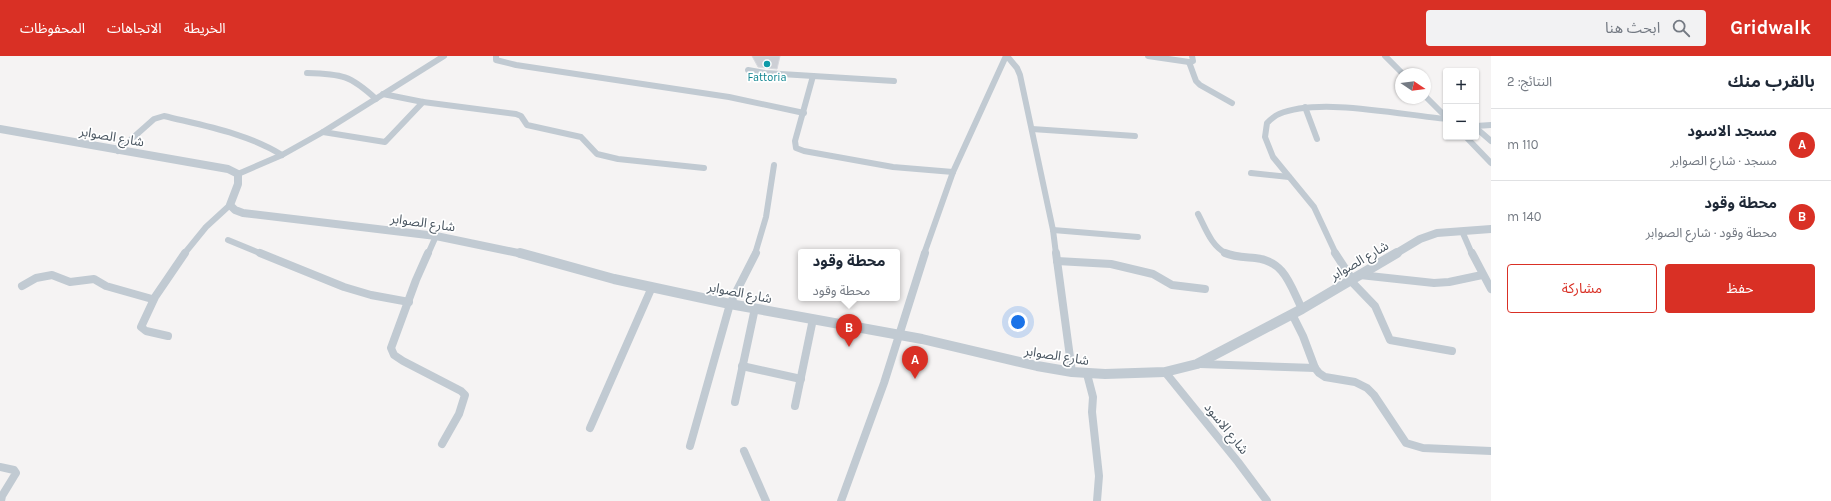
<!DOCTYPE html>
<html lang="ar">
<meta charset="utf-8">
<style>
body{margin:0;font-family:Karla,"Noto Sans Arabic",sans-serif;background:#f2f2f3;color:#1f2937;direction:rtl}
.controls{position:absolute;right:12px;top:12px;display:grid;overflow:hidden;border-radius:4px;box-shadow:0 1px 3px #0004}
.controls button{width:36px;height:36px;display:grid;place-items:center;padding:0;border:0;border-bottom:1px solid #e0e1e3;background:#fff;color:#1f2937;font:20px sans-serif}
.compass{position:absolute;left:1395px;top:12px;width:36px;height:36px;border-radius:50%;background:#fff;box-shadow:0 1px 3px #0004;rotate:103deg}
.you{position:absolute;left:1018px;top:266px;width:14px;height:14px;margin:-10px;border:3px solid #fff;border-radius:50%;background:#1a73e8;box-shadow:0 0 0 6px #1a73e833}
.badge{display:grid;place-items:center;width:26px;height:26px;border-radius:50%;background:#d93025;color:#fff;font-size:13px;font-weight:700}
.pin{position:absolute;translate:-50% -33px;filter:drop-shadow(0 1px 2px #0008)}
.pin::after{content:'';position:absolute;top:21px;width:14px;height:12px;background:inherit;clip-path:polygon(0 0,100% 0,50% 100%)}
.popup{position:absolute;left:798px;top:193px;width:102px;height:52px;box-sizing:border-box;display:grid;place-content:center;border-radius:4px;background:#fff;filter:drop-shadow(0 1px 3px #0005);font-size:13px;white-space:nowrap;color:#747a83}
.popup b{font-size:15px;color:#1f2937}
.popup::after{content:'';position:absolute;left:50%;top:100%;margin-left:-8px;border:8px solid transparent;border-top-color:#fff}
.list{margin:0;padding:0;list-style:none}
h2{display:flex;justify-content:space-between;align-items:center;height:52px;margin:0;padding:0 16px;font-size:17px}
h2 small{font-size:13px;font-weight:400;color:#747a83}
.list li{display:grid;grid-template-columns:26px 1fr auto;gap:12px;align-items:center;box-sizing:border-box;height:72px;padding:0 16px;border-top:1px solid #e0e1e3}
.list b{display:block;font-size:15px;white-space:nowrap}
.list p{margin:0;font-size:13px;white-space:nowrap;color:#747a83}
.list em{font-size:13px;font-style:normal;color:#747a83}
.actions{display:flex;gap:8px;padding:12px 16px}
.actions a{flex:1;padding:9px 0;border:1px solid #d93025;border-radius:4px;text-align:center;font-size:14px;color:#d93025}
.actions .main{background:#d93025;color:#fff}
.icon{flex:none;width:22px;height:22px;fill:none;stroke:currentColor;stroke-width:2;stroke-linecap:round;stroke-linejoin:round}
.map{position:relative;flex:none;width:1491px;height:445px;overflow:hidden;direction:ltr}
header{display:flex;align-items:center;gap:24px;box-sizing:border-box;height:56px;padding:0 20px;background:#d93025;color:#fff}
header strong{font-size:19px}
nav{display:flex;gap:22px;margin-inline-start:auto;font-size:14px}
.search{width:280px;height:36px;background:#f2f2f3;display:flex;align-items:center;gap:10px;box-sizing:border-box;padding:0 14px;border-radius:4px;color:#747a83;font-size:15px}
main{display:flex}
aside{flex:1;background:#fff}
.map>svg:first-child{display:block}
.building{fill:#cdcfd5;stroke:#d7d9de}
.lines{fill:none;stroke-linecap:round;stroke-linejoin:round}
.minor-far1{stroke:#c1cad2;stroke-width:6}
.minor{stroke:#c1cad2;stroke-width:8}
.tertiary-far1{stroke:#c1cad2;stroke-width:8}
.tertiary{stroke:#c1cad2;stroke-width:10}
.culture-dot{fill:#0f9aa8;stroke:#fff;stroke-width:1.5}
.labels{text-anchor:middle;stroke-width:3.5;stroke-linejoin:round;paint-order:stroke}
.far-culture-label{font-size:11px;fill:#0d838f;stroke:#fff}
.street-label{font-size:13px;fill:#4a5661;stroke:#fff}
</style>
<header>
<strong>Gridwalk</strong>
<div class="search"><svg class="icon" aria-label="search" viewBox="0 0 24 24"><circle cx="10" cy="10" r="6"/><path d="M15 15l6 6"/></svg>ابحث هنا</div>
<nav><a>الخريطة</a><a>الاتجاهات</a><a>المحفوظات</a></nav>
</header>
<main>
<aside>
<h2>بالقرب منك<small>النتائج: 2</small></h2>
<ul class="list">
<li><span class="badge">A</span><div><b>مسجد الاسود</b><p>مسجد · شارع الصوابر</p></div><em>110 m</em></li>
<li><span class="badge">B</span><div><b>محطة وقود</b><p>محطة وقود · شارع الصوابر</p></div><em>140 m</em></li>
</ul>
<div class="actions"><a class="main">حفظ</a><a>مشاركة</a></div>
</aside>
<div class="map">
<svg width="1491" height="445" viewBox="0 0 1491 445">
<rect width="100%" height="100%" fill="#f5f3f3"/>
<path class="building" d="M752 0H780L777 13 758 11Z"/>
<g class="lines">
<g class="minor-far1">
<path d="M496 0V4L516 9 729 41 804 57"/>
<path d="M1007 0 1017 12 1020 19 1053 174 1056 198"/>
<path d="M1148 0 1189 6 1193 5 1192 0"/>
<path d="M1385 0 1403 18"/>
<path d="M1189 6 1196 25 1200 29 1232 47"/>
<path d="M748 14 765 17 894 25"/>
<path d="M307 17C342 18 350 19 376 43"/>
<path d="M813 20 795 85 796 92 804 95 893 111 953 116"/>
<path d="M383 38 423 46 516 58 521 60 527 69 581 81 597 98 618 103 704 112"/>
<path d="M1425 40 1446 61"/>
<path d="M1305 51 1317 83"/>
<path d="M1476 70 1491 69"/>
<path d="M1476 72 1491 85"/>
<path d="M1032 73 1135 80"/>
<path d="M323 76 385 86 423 46"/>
<path d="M1466 81 1491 107"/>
<path d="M118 95 154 63 164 60C205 70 246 77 282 99"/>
<path d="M1251 117 1289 121"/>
<path d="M238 118 282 99 323 76 444 0"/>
<path d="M1198 158C1206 173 1211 190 1227 198"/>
<path d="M1053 174 1138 181"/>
<path d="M1462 175 1472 198"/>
<path d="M228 184 262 198"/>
<path d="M184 198 206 171 230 149"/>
<path d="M428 198 436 180"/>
<path d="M755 198 766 161 774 109"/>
<path d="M924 198 953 116 1006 0"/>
<path d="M1336 198 1314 151 1273 101 1265 81 1267 67C1270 64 1274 60 1279 58 1319 41 1402 59 1446 63"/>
</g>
<g class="minor">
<path d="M260 197 344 231 371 239 409 246"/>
<path d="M428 197 416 224 391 292 394 299 403 305 461 335 465 339 459 358 442 388"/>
<path d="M1056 197 1072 316"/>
<path d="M1225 197C1234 201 1245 201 1255 202 1285 205 1290 229 1302 253"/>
<path d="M1335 197 1352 223"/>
<path d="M1472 197 1491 233"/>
<path d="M1057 205 1111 208 1153 218 1172 229 1205 233"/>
<path d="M1360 219 1434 227 1449 226 1482 219"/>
<path d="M1350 224 1375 250 1390 284 1452 295"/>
<path d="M22 230 36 222 52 219 70 226 94 223 106 230 152 243"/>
<path d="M1292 258 1303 280 1315 312 1319 317 1325 321 1355 326 1367 332 1374 339 1406 387 1423 392 1491 395"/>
<path d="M168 280 146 275 141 271 155 241 185 197"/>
<path d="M1200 308 1315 312"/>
<path d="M742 310 801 323"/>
<path d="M1165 316 1238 406 1267 445"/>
<path d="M1087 318 1093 341 1092 356 1099 420 1097 445"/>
<path d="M735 346 755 252"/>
<path d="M795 350 813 263"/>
<path d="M590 372 652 231"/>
<path d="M690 390 730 248 756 197"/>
<path d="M744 395 766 445"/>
<path d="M0 411 14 414 16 417 2 440 1 445"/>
<path d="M841 445 884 327 925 197"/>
</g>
<g class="tertiary-far1">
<path d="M0 73 228 113 238 118V128L230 149 235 154 243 157 436 180 523 198"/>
<path d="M1395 198 1420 183 1437 177 1491 173"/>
</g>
<path class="tertiary" d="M520 197 614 223 730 248 922 283 1037 310 1072 316 1105 318 1165 316 1197 308 1302 253 1397 197"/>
</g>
<circle class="culture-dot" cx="767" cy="8" r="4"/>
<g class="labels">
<g class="far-culture-label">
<text x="767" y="25">Fattoria</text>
</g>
<g class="street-label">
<text transform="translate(112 80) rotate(10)" y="5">شارع الصوابر</text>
<text transform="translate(423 166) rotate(8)" y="5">شارع الصوابر</text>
<text transform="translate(1359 204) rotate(-30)" y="5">شارع الصوابر</text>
<text transform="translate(740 236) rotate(11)" y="5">شارع الصوابر</text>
<text transform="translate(1057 299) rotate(9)" y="5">شارع الصوابر</text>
<text transform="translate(1227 372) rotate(51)" y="5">شارع الاسود</text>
</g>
</g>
</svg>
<div class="controls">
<button>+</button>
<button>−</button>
</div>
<svg class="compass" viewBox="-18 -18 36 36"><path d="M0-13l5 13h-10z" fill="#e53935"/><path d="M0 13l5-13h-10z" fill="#747a83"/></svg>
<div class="you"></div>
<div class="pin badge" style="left:915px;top:323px">A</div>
<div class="pin badge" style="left:849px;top:291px">B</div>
<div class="popup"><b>محطة وقود</b>محطة وقود</div>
</div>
</main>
